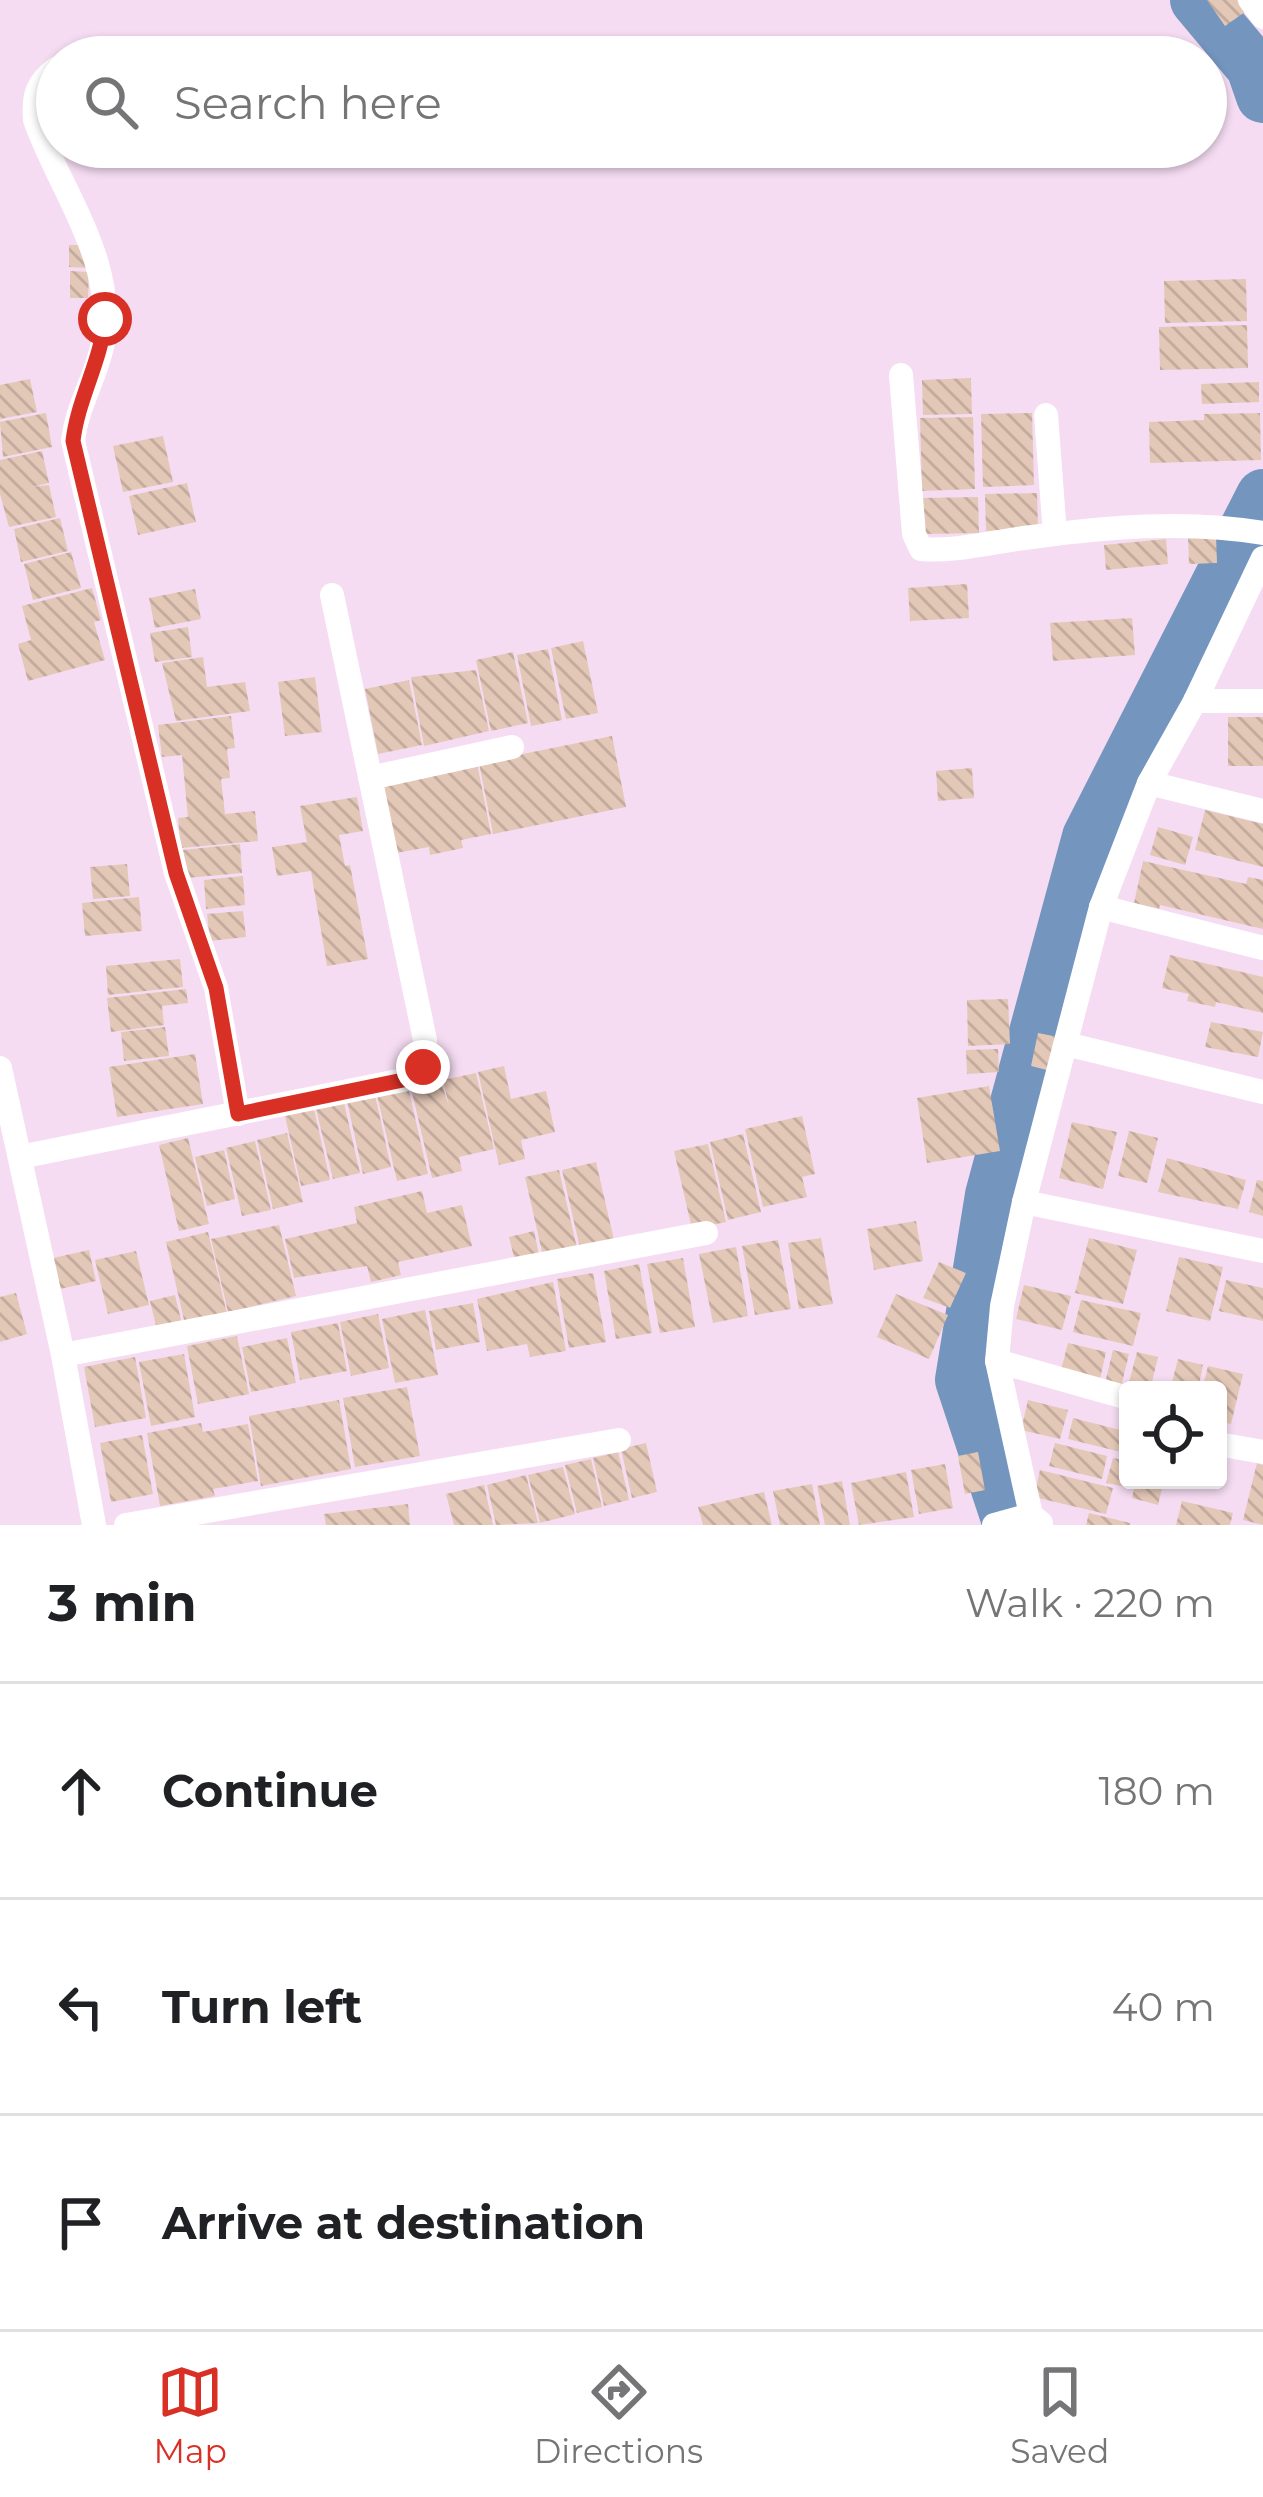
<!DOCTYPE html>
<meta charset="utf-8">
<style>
body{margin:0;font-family:Montserrat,sans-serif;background:#f2f2f2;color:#202124}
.controls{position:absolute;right:36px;bottom:36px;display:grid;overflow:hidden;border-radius:12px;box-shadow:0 3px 9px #0004}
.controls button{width:108px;height:108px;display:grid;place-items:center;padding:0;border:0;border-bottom:3px solid #e0e0e0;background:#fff;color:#202124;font:60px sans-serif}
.stop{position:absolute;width:36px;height:36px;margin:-27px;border:9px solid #d93025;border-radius:50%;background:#fff}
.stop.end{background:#d93025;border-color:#fff;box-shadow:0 3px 12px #0008}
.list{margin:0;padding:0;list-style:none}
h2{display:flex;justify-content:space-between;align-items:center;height:156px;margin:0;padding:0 48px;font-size:51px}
h2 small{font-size:39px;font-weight:400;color:#757577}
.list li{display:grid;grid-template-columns:78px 1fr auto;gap:36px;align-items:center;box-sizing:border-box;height:216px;padding:0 48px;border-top:3px solid #e0e0e0}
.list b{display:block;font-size:45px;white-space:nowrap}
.list em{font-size:39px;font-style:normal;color:#757577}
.icon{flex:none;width:66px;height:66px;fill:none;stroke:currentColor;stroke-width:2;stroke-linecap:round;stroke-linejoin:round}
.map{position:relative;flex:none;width:1263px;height:1525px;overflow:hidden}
.search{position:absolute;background:#fff;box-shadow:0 3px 9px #0004;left:36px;right:36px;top:36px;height:132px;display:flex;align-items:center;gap:30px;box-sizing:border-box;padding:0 42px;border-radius:66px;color:#757577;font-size:45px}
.sheet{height:804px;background:#fff}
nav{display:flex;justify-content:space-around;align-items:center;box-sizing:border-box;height:168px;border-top:3px solid #e0e0e0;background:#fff;font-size:33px;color:#757577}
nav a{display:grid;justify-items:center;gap:6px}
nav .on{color:#d93025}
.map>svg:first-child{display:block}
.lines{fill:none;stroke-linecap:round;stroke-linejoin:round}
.river{stroke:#7395be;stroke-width:54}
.building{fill:url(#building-back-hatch)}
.street{stroke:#fff;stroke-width:24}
.route{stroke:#d93025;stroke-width:15}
</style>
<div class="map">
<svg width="1263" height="1525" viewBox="0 0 1263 1525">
<defs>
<pattern id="building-back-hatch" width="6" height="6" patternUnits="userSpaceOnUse" patternTransform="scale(3)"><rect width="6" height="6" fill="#e4c8b7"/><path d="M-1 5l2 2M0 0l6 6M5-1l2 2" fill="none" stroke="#c3ab9d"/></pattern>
</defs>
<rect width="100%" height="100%" fill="#f5dcf2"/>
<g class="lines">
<g class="river">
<path d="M1197 0 1253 67 1263 96"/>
<path d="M1010 1525 962 1380 992 1195 1089 837 1263 496"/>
</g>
</g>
<g class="building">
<path d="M1207 0H1237L1245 12 1225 26Z"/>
<path d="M69 245H90L89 268 69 267Z"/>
<path d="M70 271 89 272 88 298H70Z"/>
<path d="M1246 279 1247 321 1165 323 1164 281Z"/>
<path d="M1247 325 1248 368 1160 370 1159 327Z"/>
<path d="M971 378 972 414 923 415 922 380Z"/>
<path d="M30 379 37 412 0 419V385Z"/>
<path d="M1259 382V402L1202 404 1201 384Z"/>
<path d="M46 413 52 447 3 457 0 422Z"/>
<path d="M1032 413 1034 485 983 487 981 414Z"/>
<path d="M1260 413 1261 460 1150 463 1149 422 1204 420V414Z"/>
<path d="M973 417 975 489 922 491 920 418Z"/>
<path d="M163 436 173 482 123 492 113 446Z"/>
<path d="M42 451 49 483 31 487 49 485 56 517 9 527 0 494V460Z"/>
<path d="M187 483 196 522 138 535 129 496Z"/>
<path d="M1037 493 1038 530 986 531 985 494Z"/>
<path d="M978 497 979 533 923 534 922 498Z"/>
<path d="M60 518 68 551 21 562 14 529Z"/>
<path d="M1216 535 1217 563 1189 564 1188 536Z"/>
<path d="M1166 539 1168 564 1106 570 1104 545Z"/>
<path d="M71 552 81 588 33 600 24 564Z"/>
<path d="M967 584 969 618 910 621 908 588Z"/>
<path d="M92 588 101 620 94 622 105 660 28 681 18 644 31 640 22 606Z"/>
<path d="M195 589 201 619 155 628 149 598Z"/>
<path d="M1132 618 1135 655 1053 661 1050 623Z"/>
<path d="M188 627 192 657 155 662 150 633Z"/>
<path d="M583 641 598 713 566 719 551 648Z"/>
<path d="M548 649 562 720 531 726 517 655Z"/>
<path d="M513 652 528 723 491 731 476 660Z"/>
<path d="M203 657 207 687 245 682 250 711 176 721 162 663Z"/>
<path d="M476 670 489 731 424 746 411 677Z"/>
<path d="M315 677 322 732 285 736 278 682Z"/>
<path d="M409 680 422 745 378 754 365 689Z"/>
<path d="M231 716 235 748 227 749 230 778 221 779 225 814 255 811 258 841 181 848 178 818 188 817 182 755 162 757 158 725Z"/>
<rect x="1228" y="717" width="35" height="49"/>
<path d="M612 736 626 807 493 834 479 763Z"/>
<path d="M477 763 491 834 461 840 463 848 430 855 429 847 396 853 381 782Z"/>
<path d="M972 768 974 798 938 801 936 771Z"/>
<path d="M357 797 363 831 339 835 345 866 350 865 368 959 327 966 311 871 277 876 272 847 307 842 300 806Z"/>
<path d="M1205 810 1263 824V867L1195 850Z"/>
<path d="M1158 827 1193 837 1185 865 1150 855Z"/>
<path d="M240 844 242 873 186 878 183 850Z"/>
<path d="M1143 861 1246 884 1248 877 1263 880V929L1160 905 1159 909 1134 903Z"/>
<path d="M127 864 130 896 93 899 90 867Z"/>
<path d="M243 876 245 905 206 909 204 880Z"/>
<path d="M139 897 142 931 85 936 82 903Z"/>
<path d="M243 911 246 937 210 941 207 914Z"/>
<path d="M1170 955 1263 977V1013L1216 1002 1215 1007 1187 1001 1189 994 1162 988Z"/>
<path d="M180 959 183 987 108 995 106 966Z"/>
<path d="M186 989 188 1003 162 1006 164 1025 111 1032 107 998Z"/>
<path d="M1008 999 1010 1044 968 1046 967 1000Z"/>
<path d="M1211 1022 1263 1032 1258 1057 1205 1047Z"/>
<path d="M165 1027 169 1056 124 1061 121 1032Z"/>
<path d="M1038 1033 1063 1038 1055 1072 1031 1066Z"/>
<path d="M998 1049 999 1072 967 1074 966 1050Z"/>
<path d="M195 1054 203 1104 117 1117 109 1067Z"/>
<path d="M504 1066 511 1099 546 1091 555 1132 521 1140 525 1159 499 1165 478 1072Z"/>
<path d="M476 1073 494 1149 459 1157 462 1171 432 1178 411 1088 441 1082 449 1106 443 1080Z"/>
<path d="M989 1086 1000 1151 927 1163 917 1098Z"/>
<path d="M408 1087 428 1174 397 1181 377 1095Z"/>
<path d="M375 1095 391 1167 363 1174 347 1101Z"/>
<path d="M344 1103 360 1173 333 1179 316 1109Z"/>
<path d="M314 1109 330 1180 301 1186 285 1116Z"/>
<path d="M802 1116 815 1174 802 1177 807 1197 763 1207 745 1129Z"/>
<path d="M1072 1122 1117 1132 1103 1189 1059 1178Z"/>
<path d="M1129 1131 1158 1138 1147 1183 1118 1176Z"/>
<path d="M287 1133 303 1202 273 1209 257 1140Z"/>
<path d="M743 1134 761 1212 728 1220 710 1142Z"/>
<path d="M188 1138 209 1224 179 1231 159 1145Z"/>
<path d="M255 1141 271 1210 242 1216 226 1148Z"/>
<path d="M708 1144 726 1222 692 1229 674 1151Z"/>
<path d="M224 1150 235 1199 207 1206 195 1157Z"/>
<path d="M1167 1158 1246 1180 1238 1209 1158 1192Z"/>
<path d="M596 1162 614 1240 580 1248 562 1170Z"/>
<path d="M559 1170 577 1248 543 1256 525 1177Z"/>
<path d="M1257 1180 1263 1181V1216L1249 1212Z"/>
<path d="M422 1191 427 1213 462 1205 472 1246 398 1262 401 1275 371 1282 367 1266 294 1278 285 1239 357 1223 354 1207Z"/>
<path d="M916 1221 923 1261 874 1270 867 1229Z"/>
<path d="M279 1225 296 1296 228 1312 211 1239Z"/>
<path d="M534 1231 539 1255 515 1261 509 1237Z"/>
<path d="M208 1232 227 1314 185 1324 166 1242Z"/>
<path d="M821 1238 833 1304 799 1309 788 1243Z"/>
<path d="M1089 1238 1137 1250 1123 1304 1075 1293Z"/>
<path d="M778 1240 791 1309 755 1315 742 1246Z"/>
<path d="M736 1247 748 1316 713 1323 699 1254Z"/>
<path d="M89 1250 96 1281 60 1289 53 1258Z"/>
<path d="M136 1251 149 1305 108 1314 95 1260Z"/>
<path d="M1179 1257 1223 1267 1210 1321 1166 1311Z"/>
<path d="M683 1258 695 1327 660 1333 647 1264Z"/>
<path d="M939 1262 966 1273 950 1308 923 1298Z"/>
<path d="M639 1264 652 1333 616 1339 604 1271Z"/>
<path d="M593 1273 606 1342 569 1348 557 1279Z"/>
<path d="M1226 1280 1263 1288V1321L1219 1311Z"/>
<path d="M553 1282 566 1351 530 1357 527 1344 487 1351 477 1299Z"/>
<path d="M1024 1285 1071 1296 1062 1330 1016 1319Z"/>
<path d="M16 1293 27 1334 0 1342V1297Z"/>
<path d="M896 1294 948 1315 929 1359 877 1337Z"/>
<path d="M175 1295 182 1324 157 1330 150 1301Z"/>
<path d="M1081 1300 1141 1313 1133 1346 1073 1332Z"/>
<path d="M473 1303 480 1342 436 1350 429 1311Z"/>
<path d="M425 1310 438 1375 395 1383 382 1319Z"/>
<path d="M378 1314 389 1368 351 1376 340 1322Z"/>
<path d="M338 1323 347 1371 300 1380 291 1332Z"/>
<path d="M237 1336 249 1394 198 1404 187 1346Z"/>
<path d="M287 1338 296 1383 251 1392 242 1347Z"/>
<path d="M1068 1343 1106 1352 1100 1379 1061 1370Z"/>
<path d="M1113 1350 1129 1354 1121 1387 1105 1383Z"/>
<path d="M1137 1352 1158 1357 1150 1390H1127Z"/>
<path d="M184 1354 195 1417 151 1426 139 1362Z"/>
<path d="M135 1357 146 1418 95 1427 84 1367Z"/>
<path d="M1178 1359 1203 1365 1198 1390H1170Z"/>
<path d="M1208 1366 1243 1374 1231 1424 1218 1421V1390H1202Z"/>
<path d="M407 1387 420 1456 355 1467 343 1398Z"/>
<path d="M339 1400 351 1469 261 1486 249 1416Z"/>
<path d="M1028 1400 1068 1410 1060 1439 1021 1430Z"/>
<path d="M1073 1418 1128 1432 1125 1453 1068 1439Z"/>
<path d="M201 1423 203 1432 248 1424 258 1481 213 1489 215 1496 160 1506 147 1433Z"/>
<path d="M142 1435 153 1494 111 1502 100 1443Z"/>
<path d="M646 1443 657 1492 632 1498 621 1449Z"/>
<path d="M1055 1443 1107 1456 1102 1479 1049 1466Z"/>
<path d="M618 1452 629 1500 604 1506 593 1458Z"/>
<path d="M978 1452 985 1490 965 1494 958 1456Z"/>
<path d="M1113 1458 1128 1461 1126 1487 1106 1483Z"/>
<path d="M591 1459 602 1507 577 1513 565 1465Z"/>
<path d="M1257 1463 1263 1465V1525L1243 1520Z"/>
<path d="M945 1464 953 1508 919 1514 911 1470Z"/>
<path d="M563 1467 575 1514 540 1523 528 1475Z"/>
<path d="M1040 1470 1113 1488 1106 1514 1034 1497Z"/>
<path d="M906 1472 914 1517 859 1525 851 1483Z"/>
<path d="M526 1475 538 1523 496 1525 487 1485Z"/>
<path d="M1136 1480H1164L1158 1505 1132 1498Z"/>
<path d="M842 1481 850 1525H825L817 1486Z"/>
<path d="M812 1484 820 1525H780L773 1491Z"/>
<path d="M484 1485 493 1525H454L446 1494Z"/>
<path d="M764 1492 772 1525H703L698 1507Z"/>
<path d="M1182 1501 1233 1513 1230 1525H1176Z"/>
<path d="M408 1504 410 1525H326L324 1514Z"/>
<path d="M1089 1513 1130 1523V1525H1086Z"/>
</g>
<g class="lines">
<g class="street">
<path d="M1250 0 1263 17"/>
<path d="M93 57 127 52"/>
<path d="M57 68C37 82 33 96 35 120 61 193 116 259 103 342 97 376 77 405 73 441L176 873 216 988 238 1114"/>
<path d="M901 375 914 534 921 549C956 552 996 541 1032 537 1107 527 1188 520 1263 533"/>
<path d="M1046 415 1055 534"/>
<path d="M1195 701H1263"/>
<path d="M370 778 512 747"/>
<path d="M1149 783 1263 811"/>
<path d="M1101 907 1263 948"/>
<path d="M1066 1044 1263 1092"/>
<path d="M0 1068 63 1355"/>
<path d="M20 1157 408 1079 423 1067 425 1040 332 595"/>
<path d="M1024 1202 1263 1251"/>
<path d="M997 1361 1128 1398"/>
<path d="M1218 1444 1263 1452"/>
<path d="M1031 1515 997 1361 1002 1306 1024 1202 1101 907 1149 783 1195 701 1263 558"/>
<path d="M94 1525 63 1355 706 1233"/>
<path d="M126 1525 619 1440"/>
<path d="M994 1525 1031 1515 1041 1523"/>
</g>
</g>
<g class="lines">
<path class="route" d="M105 319C101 362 78 398 73 441L176 873 216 988 238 1114 408 1079 423 1067"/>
</g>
</svg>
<div class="controls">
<button><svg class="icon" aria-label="locate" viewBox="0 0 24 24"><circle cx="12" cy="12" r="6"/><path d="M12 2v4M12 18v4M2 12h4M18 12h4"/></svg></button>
</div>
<div class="stop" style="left:105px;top:319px"></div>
<div class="stop end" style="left:423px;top:1067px"></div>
<div class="search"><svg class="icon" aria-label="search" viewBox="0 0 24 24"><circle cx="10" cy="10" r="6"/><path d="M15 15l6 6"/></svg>Search here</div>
</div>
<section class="sheet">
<h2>3 min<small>Walk · 220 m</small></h2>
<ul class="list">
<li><svg class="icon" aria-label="ahead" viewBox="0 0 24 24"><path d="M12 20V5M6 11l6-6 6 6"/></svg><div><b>Continue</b></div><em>180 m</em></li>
<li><svg class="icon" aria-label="left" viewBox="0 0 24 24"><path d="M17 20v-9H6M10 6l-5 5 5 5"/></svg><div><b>Turn left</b></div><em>40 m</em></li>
<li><svg class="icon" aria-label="arrive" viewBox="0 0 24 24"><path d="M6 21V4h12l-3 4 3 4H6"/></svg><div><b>Arrive at destination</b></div></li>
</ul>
</section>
<nav>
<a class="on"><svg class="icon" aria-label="map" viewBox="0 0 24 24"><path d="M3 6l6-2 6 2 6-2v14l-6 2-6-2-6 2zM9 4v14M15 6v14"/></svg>Map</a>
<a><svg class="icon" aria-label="directions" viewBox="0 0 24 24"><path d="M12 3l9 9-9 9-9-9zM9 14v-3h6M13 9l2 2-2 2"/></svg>Directions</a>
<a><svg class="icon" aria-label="saved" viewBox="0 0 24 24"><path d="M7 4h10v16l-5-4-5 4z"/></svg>Saved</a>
</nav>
